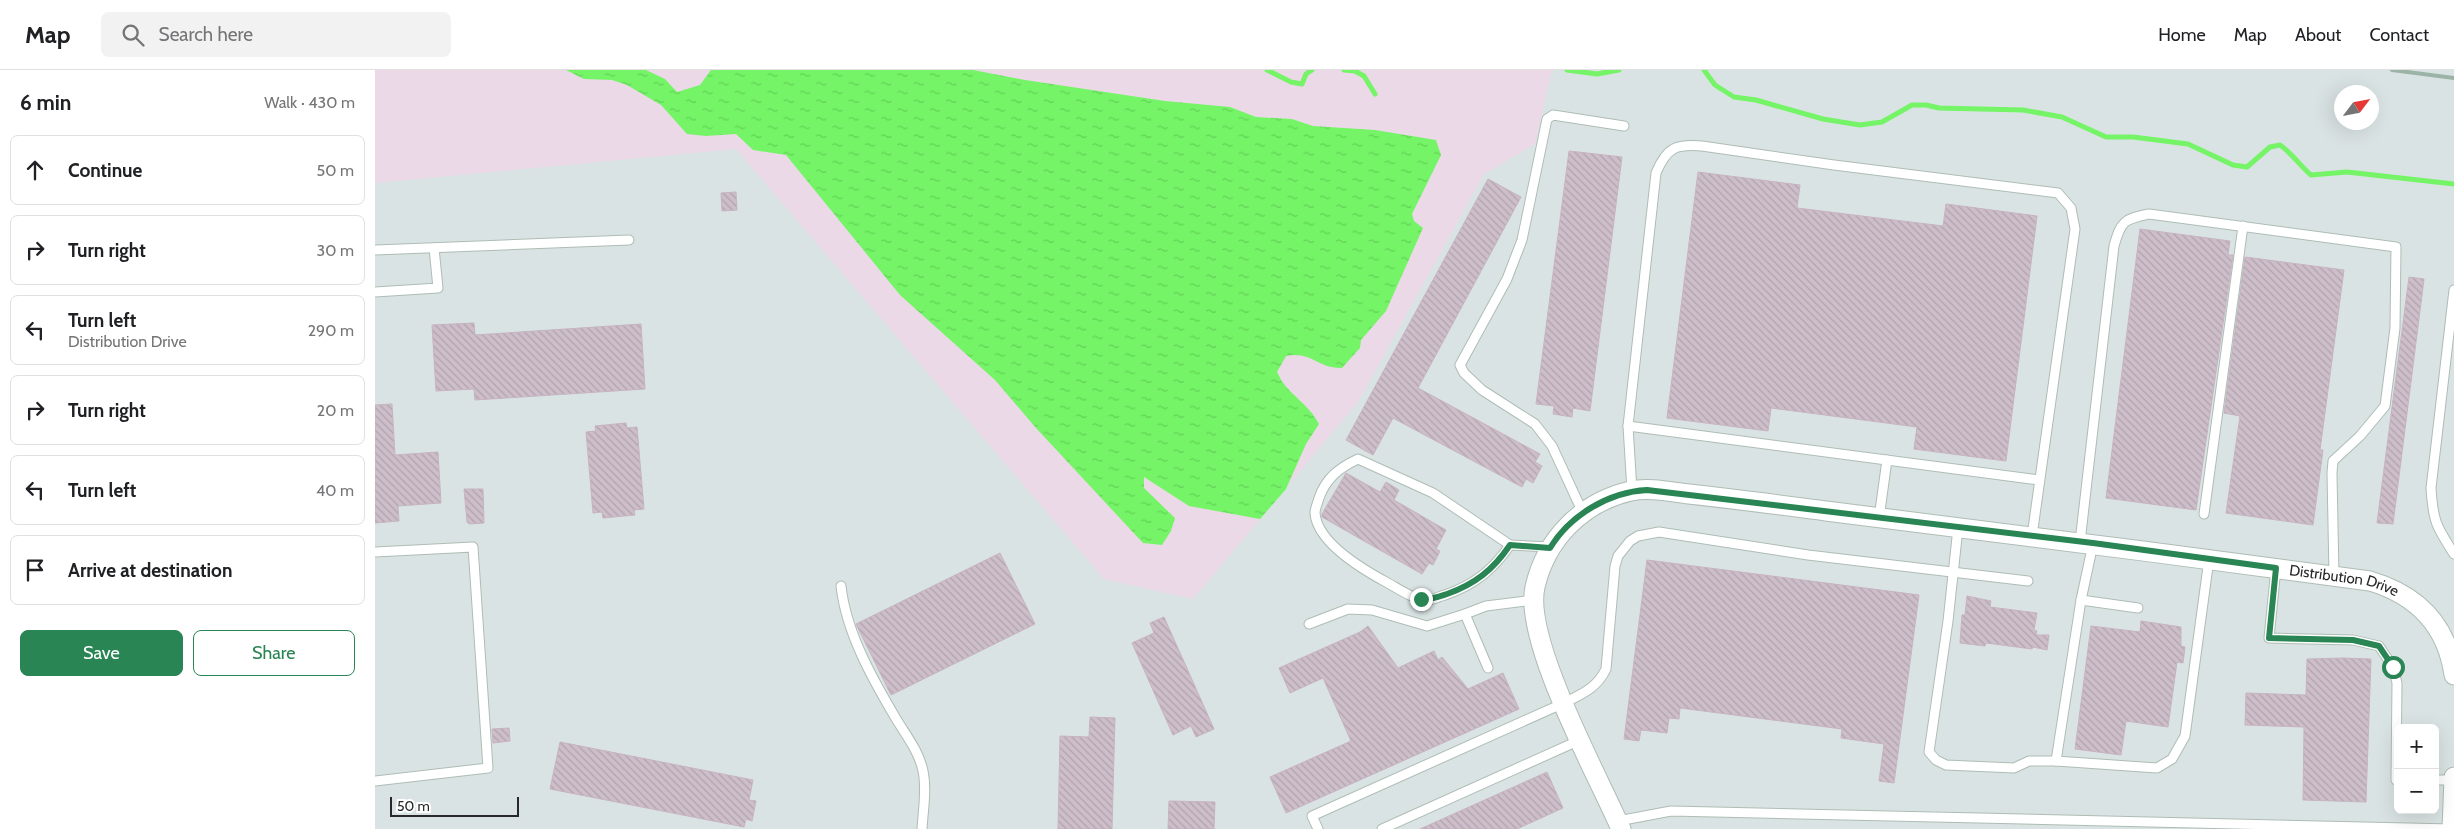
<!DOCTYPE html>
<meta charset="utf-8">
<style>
body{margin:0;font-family:Cabin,sans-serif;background:#f2f2f2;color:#202124}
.controls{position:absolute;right:15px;bottom:15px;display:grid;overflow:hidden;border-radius:8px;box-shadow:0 5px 20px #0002}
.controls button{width:45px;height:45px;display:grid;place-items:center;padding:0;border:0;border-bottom:1px solid #e0e0e0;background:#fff;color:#202124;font:25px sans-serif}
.compass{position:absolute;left:1959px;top:15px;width:45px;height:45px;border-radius:50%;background:#fff;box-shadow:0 5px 20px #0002;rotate:58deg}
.scale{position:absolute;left:15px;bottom:12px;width:129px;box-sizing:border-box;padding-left:5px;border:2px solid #282828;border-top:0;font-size:14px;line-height:18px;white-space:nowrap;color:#282828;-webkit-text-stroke:4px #fff;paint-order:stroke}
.stop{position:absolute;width:15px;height:15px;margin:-11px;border:4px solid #298554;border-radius:50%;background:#fff}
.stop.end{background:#298554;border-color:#fff;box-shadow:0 1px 5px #0008}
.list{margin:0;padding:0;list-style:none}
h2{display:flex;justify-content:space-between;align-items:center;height:65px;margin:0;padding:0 20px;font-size:21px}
h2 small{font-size:16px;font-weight:400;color:#757577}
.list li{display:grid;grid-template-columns:32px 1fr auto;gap:15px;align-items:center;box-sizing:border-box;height:70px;margin:0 10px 10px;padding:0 10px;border:1px solid #e0e0e0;border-radius:8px}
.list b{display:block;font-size:19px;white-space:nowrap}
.list p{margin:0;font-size:16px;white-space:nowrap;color:#757577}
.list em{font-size:16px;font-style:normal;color:#757577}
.actions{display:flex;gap:10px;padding:15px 20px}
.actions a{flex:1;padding:11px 0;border:1px solid #298554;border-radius:8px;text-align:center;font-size:18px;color:#298554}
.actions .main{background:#298554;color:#fff}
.icon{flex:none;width:28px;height:28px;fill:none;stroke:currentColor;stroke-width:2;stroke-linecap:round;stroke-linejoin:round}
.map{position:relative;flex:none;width:2079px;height:759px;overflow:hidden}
header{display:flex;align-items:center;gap:30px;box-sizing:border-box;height:70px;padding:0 25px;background:#fff;border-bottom:1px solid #e0e0e0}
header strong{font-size:24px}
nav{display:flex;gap:28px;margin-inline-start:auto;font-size:18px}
.search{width:350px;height:45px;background:#f2f2f2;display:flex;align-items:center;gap:12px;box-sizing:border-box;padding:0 18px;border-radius:8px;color:#757577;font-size:19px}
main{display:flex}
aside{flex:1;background:#fff}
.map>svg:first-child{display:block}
.industrial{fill:#dae3e3;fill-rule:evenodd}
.water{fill:url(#water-ripples)}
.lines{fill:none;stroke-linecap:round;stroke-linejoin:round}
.stream{stroke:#74f466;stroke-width:5}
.building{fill:url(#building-back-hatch);stroke:#c7b3c1}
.lane-casing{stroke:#adbdb4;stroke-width:11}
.street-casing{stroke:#adbdb4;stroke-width:21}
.lane{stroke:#fff;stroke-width:9}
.street{stroke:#fff;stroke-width:19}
.rail{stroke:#9cb4a8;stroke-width:4}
.route{stroke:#298554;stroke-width:6}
.labels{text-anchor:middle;stroke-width:5;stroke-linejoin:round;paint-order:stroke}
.street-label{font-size:15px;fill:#282828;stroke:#fff}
</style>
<header>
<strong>Map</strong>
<div class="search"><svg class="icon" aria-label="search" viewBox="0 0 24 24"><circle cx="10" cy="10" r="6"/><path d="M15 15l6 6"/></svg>Search here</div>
<nav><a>Home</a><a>Map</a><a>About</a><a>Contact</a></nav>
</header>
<main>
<aside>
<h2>6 min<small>Walk · 430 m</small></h2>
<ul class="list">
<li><svg class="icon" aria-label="ahead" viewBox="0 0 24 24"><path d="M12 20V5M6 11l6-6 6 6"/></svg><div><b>Continue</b></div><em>50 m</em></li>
<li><svg class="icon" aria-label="right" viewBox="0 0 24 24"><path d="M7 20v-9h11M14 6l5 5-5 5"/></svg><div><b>Turn right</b></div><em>30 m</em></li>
<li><svg class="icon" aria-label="left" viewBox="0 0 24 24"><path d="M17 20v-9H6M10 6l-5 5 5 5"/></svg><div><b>Turn left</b><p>Distribution Drive</p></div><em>290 m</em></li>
<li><svg class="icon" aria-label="right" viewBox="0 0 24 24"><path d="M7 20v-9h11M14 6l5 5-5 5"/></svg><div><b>Turn right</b></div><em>20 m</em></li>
<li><svg class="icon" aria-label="left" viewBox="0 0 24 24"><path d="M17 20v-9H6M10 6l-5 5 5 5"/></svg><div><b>Turn left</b></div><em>40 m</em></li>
<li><svg class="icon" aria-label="arrive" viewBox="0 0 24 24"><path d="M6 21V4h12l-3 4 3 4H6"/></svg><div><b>Arrive at destination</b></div></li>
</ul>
<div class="actions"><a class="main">Save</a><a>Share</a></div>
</aside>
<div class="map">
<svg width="2079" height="759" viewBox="0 0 2079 759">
<defs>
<pattern id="water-ripples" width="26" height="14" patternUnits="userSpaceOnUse" patternTransform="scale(1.25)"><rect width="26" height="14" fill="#74f466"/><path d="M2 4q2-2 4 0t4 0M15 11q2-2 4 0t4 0" fill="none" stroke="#64d158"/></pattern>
<pattern id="building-back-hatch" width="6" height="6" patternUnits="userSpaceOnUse" patternTransform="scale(1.25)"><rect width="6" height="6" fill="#cdbeca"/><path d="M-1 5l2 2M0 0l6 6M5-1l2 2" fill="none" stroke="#b0a3ae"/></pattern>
</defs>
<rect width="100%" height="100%" fill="#ecd9e8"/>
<path class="industrial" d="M1177 0H2079V759H0V113L361 79 729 509 818 529 983 332 1109 104 1160 74ZM1966 22H1996V52H1966ZM2023 658H2060V740H2023Z"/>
<path class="water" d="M191 0H271L290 9 302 22 325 15 336 0H598L650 10 790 31 855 37 881 47 917 49 938 56 1000 60 1061 70 1066 85 1037 144 1039 151 1048 158 1011 241 986 270 985 278 967 298C943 299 937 281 911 286L902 302C913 326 931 330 944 354L931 374 911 419 885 449 814 436 769 407V418L800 448 796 461 787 475 768 473 661 358 620 310 525 225 411 85 378 80 361 64 331 66 312 64 286 35 252 15 237 10 209 9Z"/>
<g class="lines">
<g class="stream">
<path d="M892 0 916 12 927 14 931 4 937 0"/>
<path d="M969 0 980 1 989 6 1000 24"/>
<path d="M1192 0 1222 4 1244 0"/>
<path d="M1329 0 1340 15 1359 27 1381 30 1448 49 1485 55 1507 52 1537 35H1551L1564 38 1648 40 1687 47 1731 67H1758L1813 74 1858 95 1872 97 1895 77 1905 75C1917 83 1925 96 1936 105L1972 102 2079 114"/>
</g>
</g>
<g class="building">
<path d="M1194 81 1247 87 1215 341 1198 338 1197 347 1178 344 1179 336 1161 334Z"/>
<path d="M1323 102 1425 115 1422 138 1568 156 1571 134 1662 146 1631 391 1539 379 1542 357 1396 338 1393 361 1292 348Z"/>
<path d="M1113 109 1146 127 1043 318 1165 384 1160 392 1167 396 1158 413 1151 409 1147 417 1018 348 998 385 971 370Z"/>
<path d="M361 122 362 140 347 141 346 123Z"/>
<path d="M1765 159 1855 171 1853 185H1858L1821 440 1731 428Z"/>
<path d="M1870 187 1969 200 1945 380H1948L1938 455 1851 443 1865 346 1849 343Z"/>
<path d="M2034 207 2049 209 2018 454 2002 453Z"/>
<path d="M99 253 100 265 266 254 270 319 100 330 99 319 61 321 57 255Z"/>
<path d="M17 334 20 385 63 382 66 433 23 436 24 451 0 453V335Z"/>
<path d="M251 353 252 358 262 357 269 439 259 440 260 445 228 448 227 442 218 443 211 362 221 361 220 356Z"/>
<path d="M971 403 1005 422 1011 412 1024 420 1019 430 1071 460 1061 479 1065 481 1058 495 1054 493 1047 504 947 447V444Z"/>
<path d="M89 419H108L109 453 94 454 92 452Z"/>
<path d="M625 483 660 554 516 625 481 554Z"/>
<path d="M1272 490 1544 525 1519 713 1504 711 1509 674 1466 668 1467 659 1305 638 1304 649 1294 648 1292 663 1266 660 1264 671 1249 669Z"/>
<path d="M1592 526 1616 531 1615 537 1662 543 1659 560 1662 561 1661 565H1674L1672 580 1658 577 1657 579 1611 573 1610 576 1585 573 1587 545H1590Z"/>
<path d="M789 547 839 659 821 667 816 656 798 665 757 573 779 563 775 553Z"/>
<path d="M1766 551 1806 557V576L1810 577 1808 593 1802 592 1793 657 1751 651 1746 685 1700 679 1716 556 1765 562Z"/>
<path d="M993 556 1023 598 1059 581 1063 590 1067 587 1093 619 1128 603 1144 639 911 743 895 707 976 671 948 608 915 623 904 598 985 562Z"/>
<path d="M1968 588 1996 589 1991 732 1928 730 1929 657 1870 655 1871 623 1931 625 1932 589Z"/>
<path d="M715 647 740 648 737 759H683L685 666 714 667Z"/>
<path d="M134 658 135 671 118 673 117 659Z"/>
<path d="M185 672 378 710 374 730 381 731 377 751 371 749 369 757 175 719Z"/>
<path d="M1172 702 1188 738 1142 759H1045Z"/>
<path d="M794 731 840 732 839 759H793Z"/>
</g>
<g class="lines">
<g class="lane-casing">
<g id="lane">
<path d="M0 180 254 170"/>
<path d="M2079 220 2056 418C2058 451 2061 456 2079 484"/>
<path d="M0 222 63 218 59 178"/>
<path d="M1253 356 1664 410"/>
<path d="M983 389 1058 423 1135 475C1118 500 1099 515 1070 525 1065 526 1058 530 1052 530 1037 529 1024 519 1011 512 987 499 942 472 940 443 940 438 943 432 944 428 951 408 964 398 983 389Z"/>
<path d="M1257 421 1253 356 1281 103C1292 77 1301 74 1327 76L1459 95 1683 123 1696 138 1700 159 1657 466"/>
<path d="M1208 443 1177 376 1160 354 1107 320 1089 303 1085 295 1132 209 1147 170 1172 49 1178 45 1249 56"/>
<path d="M1829 444 1868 156"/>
<path d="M1504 448 1512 390"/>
<path d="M1583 458 1573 551 1554 682 1561 690 1571 695 1639 698 1654 691H1681L1782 698 1797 689 1810 666 1834 489"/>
<path d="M1705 472 1739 176C1746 151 1749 149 1774 144L2021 177 2020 258 2010 336 1985 366 1958 391 1957 403 1959 506"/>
<path d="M1718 474 1706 530 1763 538"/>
<path d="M1135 475 1175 477"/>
<path d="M0 482 98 477 113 698 0 711"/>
<path d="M1901 498 1894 568 1978 570 2004 576 2018 597 2022 613 2021 710H2023"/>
<path d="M466 516C471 562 497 608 520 647 530 664 544 681 548 701 552 719 548 741 547 759"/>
<path d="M934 554 973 539 997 540 1052 556 1090 544"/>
<path d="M1113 598 1090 544 1111 536 1159 530"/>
<path d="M1681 691 1706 530"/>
<path d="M2060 710H2079"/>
<path d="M1243 751 1296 741 2077 759"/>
<path d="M943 759 937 746 1189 633C1207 624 1222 618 1231 599L1240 496 1243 486 1255 471 1263 466 1284 462 1433 485 1653 511"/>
<path d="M1007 759 1205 670"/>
</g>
</g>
<g class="street-casing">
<g id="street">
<path id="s1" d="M1246 759C1223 706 1148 570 1160 517 1171 469 1207 432 1256 421 1274 417 1296 422 1314 424 1360 429 1405 435 1451 441 1632 464 1814 486 1995 511 2042 525 2072 555 2079 605"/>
<path d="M2077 759 2079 707"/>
</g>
</g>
<use href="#lane" class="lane"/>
<use href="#street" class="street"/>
<path class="rail" d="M2017 0 2079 8"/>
</g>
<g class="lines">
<path class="route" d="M1046 529C1055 530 1063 527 1072 524 1100 514 1118 500 1135 475L1175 478C1195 445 1234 422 1272 420L1718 473 1901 498 1894 568 1978 570 2004 576 2018 597"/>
</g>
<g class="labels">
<g class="street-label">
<text dy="5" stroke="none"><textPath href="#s1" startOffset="1122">Distribution Drive</textPath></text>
</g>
</g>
</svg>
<div class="controls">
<button>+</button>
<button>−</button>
</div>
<svg class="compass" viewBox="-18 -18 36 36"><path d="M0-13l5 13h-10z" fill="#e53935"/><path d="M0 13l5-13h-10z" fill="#757577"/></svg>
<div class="scale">50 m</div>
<div class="stop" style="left:2018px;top:597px"></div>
<div class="stop end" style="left:1046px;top:529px"></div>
</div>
</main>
